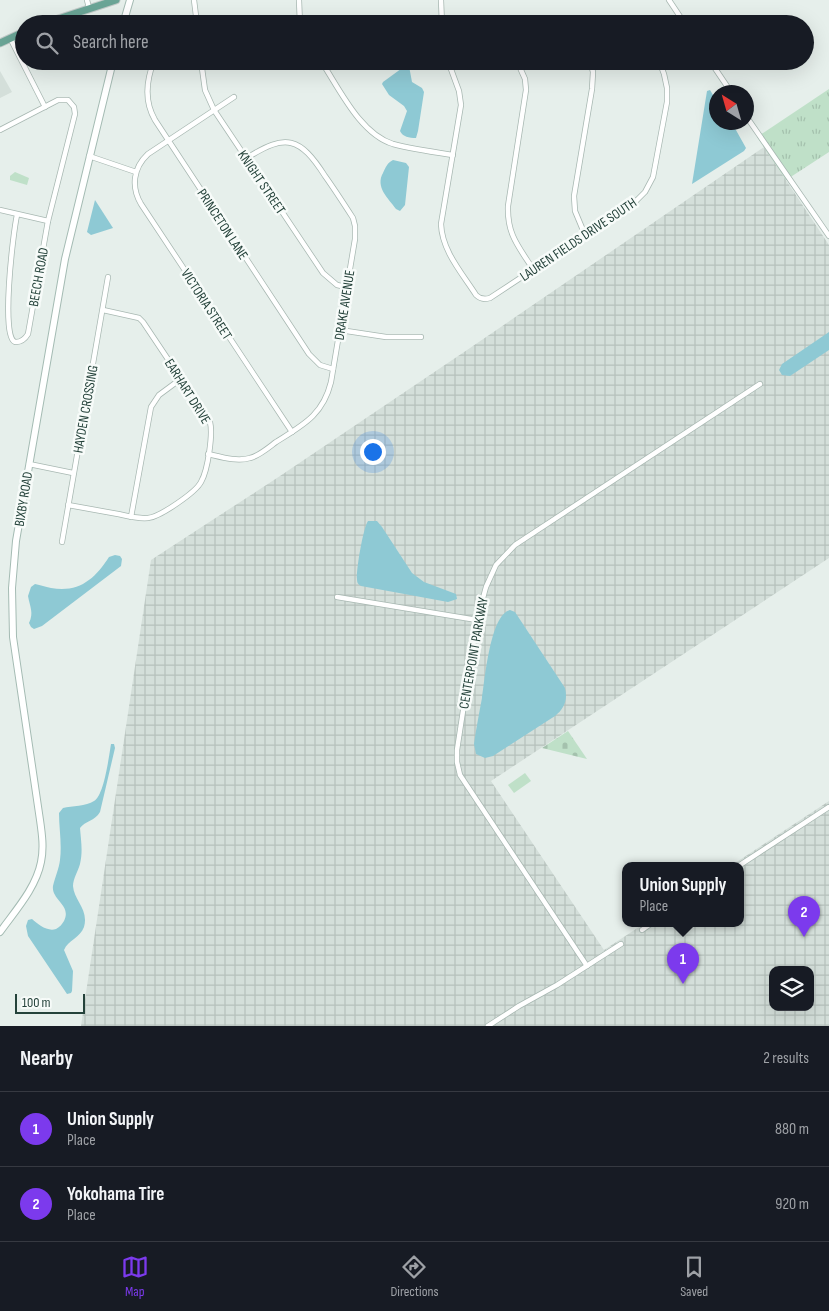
<!DOCTYPE html>
<style>
body{margin:0;font-family:"Sofia Sans Condensed",sans-serif;background:#20242c;color:#f1f3f6}
.controls{position:absolute;right:15px;bottom:15px;display:grid;overflow:hidden;border-radius:10px;box-shadow:0 5px 20px #0002}
.controls button{width:45px;height:45px;display:grid;place-items:center;padding:0;border:0;border-bottom:1px solid #363941;background:#171b24;color:#f1f3f6;font:25px sans-serif}
.compass{position:absolute;left:709px;top:85px;width:45px;height:45px;border-radius:50%;background:#171b24;box-shadow:0 5px 20px #0002;rotate:323deg}
.scale{position:absolute;left:15px;bottom:12px;width:70px;box-sizing:border-box;padding-left:5px;border:2px solid #24423a;border-top:0;font-size:14px;line-height:18px;white-space:nowrap;color:#24423a;-webkit-text-stroke:4px #f7fbf9;paint-order:stroke}
.you{position:absolute;left:372px;top:451px;width:18px;height:18px;margin:-12px;border:4px solid #fff;border-radius:50%;background:#1a73e8;box-shadow:0 0 0 8px #1a73e833}
.badge{display:grid;place-items:center;width:32px;height:32px;border-radius:50%;background:#7c3aed;color:#fff;font-size:16px;font-weight:700}
.pin{position:absolute;translate:-50% -41px;filter:drop-shadow(0 1px 2px #0008)}
.pin::after{content:'';position:absolute;top:26px;width:18px;height:15px;background:inherit;clip-path:polygon(0 0,100% 0,50% 100%)}
.popup{position:absolute;left:622px;top:862px;width:122px;height:65px;box-sizing:border-box;display:grid;place-content:center;border-radius:10px;background:#171b24;filter:drop-shadow(0 1px 4px #0005);font-size:16px;white-space:nowrap;color:#9ea1a6}
.popup b{font-size:19px;color:#f1f3f6}
.popup::after{content:'';position:absolute;left:50%;top:100%;margin-left:-10px;border:10px solid transparent;border-top-color:#171b24}
.list{margin:0;padding:0;list-style:none}
h2{display:flex;justify-content:space-between;align-items:center;height:65px;margin:0;padding:0 20px;font-size:21px}
h2 small{font-size:16px;font-weight:400;color:#9ea1a6}
.list li{display:grid;grid-template-columns:32px 1fr auto;gap:15px;align-items:center;box-sizing:border-box;height:75px;padding:0 20px;border-top:1px solid #363941}
.list b{display:block;font-size:19px;white-space:nowrap}
.list p{margin:0;font-size:16px;white-space:nowrap;color:#9ea1a6}
.list em{font-size:16px;font-style:normal;color:#9ea1a6}
.icon{flex:none;width:28px;height:28px;fill:none;stroke:currentColor;stroke-width:2;stroke-linecap:round;stroke-linejoin:round}
.map{position:relative;flex:none;width:829px;height:1026px;overflow:hidden}
.search{position:absolute;background:#171b24;box-shadow:0 5px 20px #0002;left:15px;right:15px;top:15px;height:55px;display:flex;align-items:center;gap:12px;box-sizing:border-box;padding:0 18px;border-radius:28px;color:#9ea1a6;font-size:19px}
.sheet{height:215px;background:#171b24}
nav{display:flex;justify-content:space-around;align-items:center;box-sizing:border-box;height:70px;border-top:1px solid #363941;background:#171b24;font-size:14px;color:#9ea1a6}
nav a{display:grid;justify-items:center;gap:2px}
nav .on{color:#7c3aed}
.map>svg:first-child{display:block}
.built{fill:#d4dfda}
.industrial{fill:url(#industrial-grid);fill-rule:evenodd}
.grass{fill:url(#grass-tufts)}
.cemetery{fill:url(#cemetery-stones)}
.park{fill:#bfe0c8}
.water{fill:#8ec9d4}
.lines{fill:none;stroke-linecap:round;stroke-linejoin:round}
.street-casing{stroke:#a8b8b2;stroke-width:6}
.secondary-casing{stroke:#a4bbb3;stroke-width:8}
.primary-casing{stroke:#c2cac8;stroke-width:9}
.street{stroke:#fff;stroke-width:4.5}
.secondary{stroke:#fff;stroke-width:6}
.primary{stroke:#6aa596;stroke-width:7}
.labels{text-anchor:middle;stroke-width:5;stroke-linejoin:round;paint-order:stroke}
.street-label{font-size:14px;fill:#24423a;stroke:#f7fbf9}
</style>
<div class="map">
<svg width="829" height="1026" viewBox="0 0 829 1026">
<defs>
<pattern id="industrial-grid" width="8" height="8" patternUnits="userSpaceOnUse" patternTransform="scale(1.25)"><rect width="8" height="8" fill="#d4dfda"/><path d="M0 4h8M4 0v8" fill="none" stroke="#b6c1bc"/></pattern>
<pattern id="grass-tufts" width="24" height="20" patternUnits="userSpaceOnUse" patternTransform="scale(1.25)"><rect width="24" height="20" fill="#bfe0c8"/><path d="M3 7l-1-3M5 7V3M7 7l1-3M15 17l-1-3M17 17v-4M19 17l1-3" fill="none" stroke="#a4c1ad"/></pattern>
<pattern id="cemetery-stones" width="16" height="16" patternUnits="userSpaceOnUse" patternTransform="scale(1.25)"><rect width="16" height="16" fill="#bfe0c8"/><path d="M2 7V4a2 2 0 0 1 4 0v3zM10 15v-3a2 2 0 0 1 4 0v3z" fill="#a4c1ad"/></pattern>
</defs>
<rect width="100%" height="100%" fill="#e6efeb"/>
<path class="built" d="M0 71 12 92 0 98Z"/>
<path class="industrial" d="M764 147 829 245V558L491 781 604 950 645 923H740V865H732L829 801V1026H81L151 560 280 476 470 348ZM773 970H810V1007H773Z"/>
<path class="grass" d="M829 89V152L786 180 757 137Z"/>
<path class="cemetery" d="M568 731 587 759 542 748Z"/>
<g class="park">
<path d="M15 172 29 178 27 185 10 180V176Z"/>
<path d="M525 773 531 781 514 793 508 785Z"/>
</g>
<g class="water">
<path d="M405 66H409L412 82 422 88 424 92 418 131 416 138C409 138 403 137 400 131L407 111 404 106 389 95 382 84 383 82Z"/>
<path d="M710 90 716 100V122L732 123 746 148 744 151 692 184 707 91Z"/>
<path d="M393 160 406 163 409 167 405 205 400 211 396 209C388 198 375 187 383 173 386 167 387 163 393 160Z"/>
<path d="M95 200 113 228 91 235 87 232Z"/>
<path d="M829 332V350L790 376 782 375 779 370 782 364Z"/>
<path d="M368 521H377L382 527 412 573 424 582 456 594 457 599 448 602 361 586C358 584 357 583 357 579 356 571 363 528 368 521Z"/>
<path d="M115 555 120 556 122 559 121 566 42 626 34 629 31 627 29 623C34 613 30 607 28 596L31 587 35 584C41 585 45 587 51 588 79 593 95 579 109 557Z"/>
<path d="M510 610 515 612 565 688C568 700 564 709 555 716L493 756 485 758 476 754 474 744C476 729 479 714 482 698 485 680 490 615 510 610Z"/>
<path d="M111 744H114L115 748 100 812C95 821 85 821 80 828 81 841 83 851 80 864 78 871 73 879 73 886 74 901 89 909 84 927 80 938 68 940 64 950L73 971 72 991 71 993 67 994 28 936 26 926 28 920 32 919C38 924 47 932 56 929 60 927 62 924 64 921 72 905 51 900 53 886 55 877 59 869 60 860 62 844 59 828 59 813L63 808C72 806 86 806 94 801 104 796 109 756 111 744Z"/>
</g>
<g class="lines">
<g class="street-casing">
<g id="street">
<path d="M87 0 89 8"/>
<path d="M194 0 197 24"/>
<path d="M299 0 300 24"/>
<path d="M441 0 442 24"/>
<path d="M669 0 685 24"/>
<path d="M10 38 45 107"/>
<path d="M154 61C146 81 144 101 155 120L309 354 320 365 333 369"/>
<path d="M201 61 205 90 214 110 323 273 337 285 346 287"/>
<path d="M321 61C339 88 360 134 393 144 412 149 433 152 453 155"/>
<path d="M448 61 459 91 461 105 441 224C442 251 462 273 476 295 480 299 484 300 490 298L624 210 637 200 645 192 653 177 667 102V88L664 74 659 61"/>
<path d="M517 61 525 79 526 90 508 206C507 234 518 246 533 269"/>
<path d="M710 61 731 92"/>
<path d="M234 97 148 154C133 168 131 187 141 204L292 432"/>
<path d="M746 116 829 236"/>
<path d="M0 130 58 100H68L74 107 75 114 48 221 28 334C25 339 21 342 16 342 0 342 13 233 17 215"/>
<path d="M89 156 136 172"/>
<path d="M0 210 48 221"/>
<path d="M585 235 575 211 574 196 592 89 593 72 590 61"/>
<path d="M340 330 386 337H421"/>
<path d="M208 454C221 457 237 462 250 458 259 456 268 448 276 442 303 425 323 415 331 382L355 239V226L353 218C344 204 335 190 325 176 300 137 286 133 247 158"/>
<path d="M29 464 73 473"/>
<path d="M68 505C85 508 101 511 118 514 127 516 138 519 148 518 160 517 196 492 201 482 208 470 213 434 210 422L143 322 139 318 103 310"/>
<path d="M131 517 151 407 159 395 182 378"/>
<path d="M62 542 108 277"/>
<path d="M337 597 477 620"/>
<path d="M740 865 829 807"/>
<path d="M642 930 652 923"/>
<path d="M587 966 460 775 457 762V750L477 620 486 587 496 565 515 545 760 384"/>
<path d="M488 1026 519 1006 557 985 621 944"/>
</g>
</g>
<g class="secondary-casing">
<g id="secondary">
<path d="M123 24 130 0"/>
<path d="M0 932C15 911 36 888 41 862 44 848 42 834 40 820L13 637 12 588 16 541 65 259 113 61"/>
</g>
</g>
<g class="primary-casing">
<g id="primary">
<path d="M43 24 116 0"/>
<path d="M0 43 24 32"/>
</g>
</g>
<use href="#street" class="street"/>
<use href="#secondary" class="secondary"/>
<use href="#primary" class="primary"/>
</g>
<g class="labels">
<g class="street-label">
<text transform="translate(262 182) rotate(56)" y="5">KNIGHT STREET</text>
<text transform="translate(223 224) rotate(57)" y="5">PRINCETON LANE</text>
<text transform="translate(578 239) rotate(-34)" y="5">LAUREN FIELDS DRIVE SOUTH</text>
<text transform="translate(38 277) rotate(-80)" y="5">BEECH ROAD</text>
<text transform="translate(207 304) rotate(57)" y="5">VICTORIA STREET</text>
<text transform="translate(344 305) rotate(-81)" y="5">DRAKE AVENUE</text>
<text transform="translate(188 391) rotate(58)" y="5">EARHART DRIVE</text>
<text transform="translate(85 409) rotate(-80)" y="5">HAYDEN CROSSING</text>
<text transform="translate(23 499) rotate(-81)" y="5">BIXBY ROAD</text>
<text transform="translate(473 653) rotate(-80)" y="5">CENTERPOINT PARKWAY</text>
</g>
</g>
</svg>
<div class="controls">
<button><svg class="icon" aria-label="layers" viewBox="0 0 24 24"><path d="M12 4l9 5-9 5-9-5zM3 14l9 5 9-5"/></svg></button>
</div>
<svg class="compass" viewBox="-18 -18 36 36"><path d="M0-13l5 13h-10z" fill="#e53935"/><path d="M0 13l5-13h-10z" fill="#9ea1a6"/></svg>
<div class="scale">100 m</div>
<div class="you"></div>
<div class="pin badge" style="left:683px;top:984px">1</div>
<div class="popup"><b>Union Supply</b>Place</div>
<div class="pin badge" style="left:804px;top:937px">2</div>
<div class="search"><svg class="icon" aria-label="search" viewBox="0 0 24 24"><circle cx="10" cy="10" r="6"/><path d="M15 15l6 6"/></svg>Search here</div>
</div>
<section class="sheet">
<h2>Nearby<small>2 results</small></h2>
<ul class="list">
<li><span class="badge">1</span><div><b>Union Supply</b><p>Place</p></div><em>880 m</em></li>
<li><span class="badge">2</span><div><b>Yokohama Tire</b><p>Place</p></div><em>920 m</em></li>
</ul>
</section>
<nav>
<a class="on"><svg class="icon" aria-label="map" viewBox="0 0 24 24"><path d="M3 6l6-2 6 2 6-2v14l-6 2-6-2-6 2zM9 4v14M15 6v14"/></svg>Map</a>
<a><svg class="icon" aria-label="directions" viewBox="0 0 24 24"><path d="M12 3l9 9-9 9-9-9zM9 14v-3h6M13 9l2 2-2 2"/></svg>Directions</a>
<a><svg class="icon" aria-label="saved" viewBox="0 0 24 24"><path d="M7 4h10v16l-5-4-5 4z"/></svg>Saved</a>
</nav>
